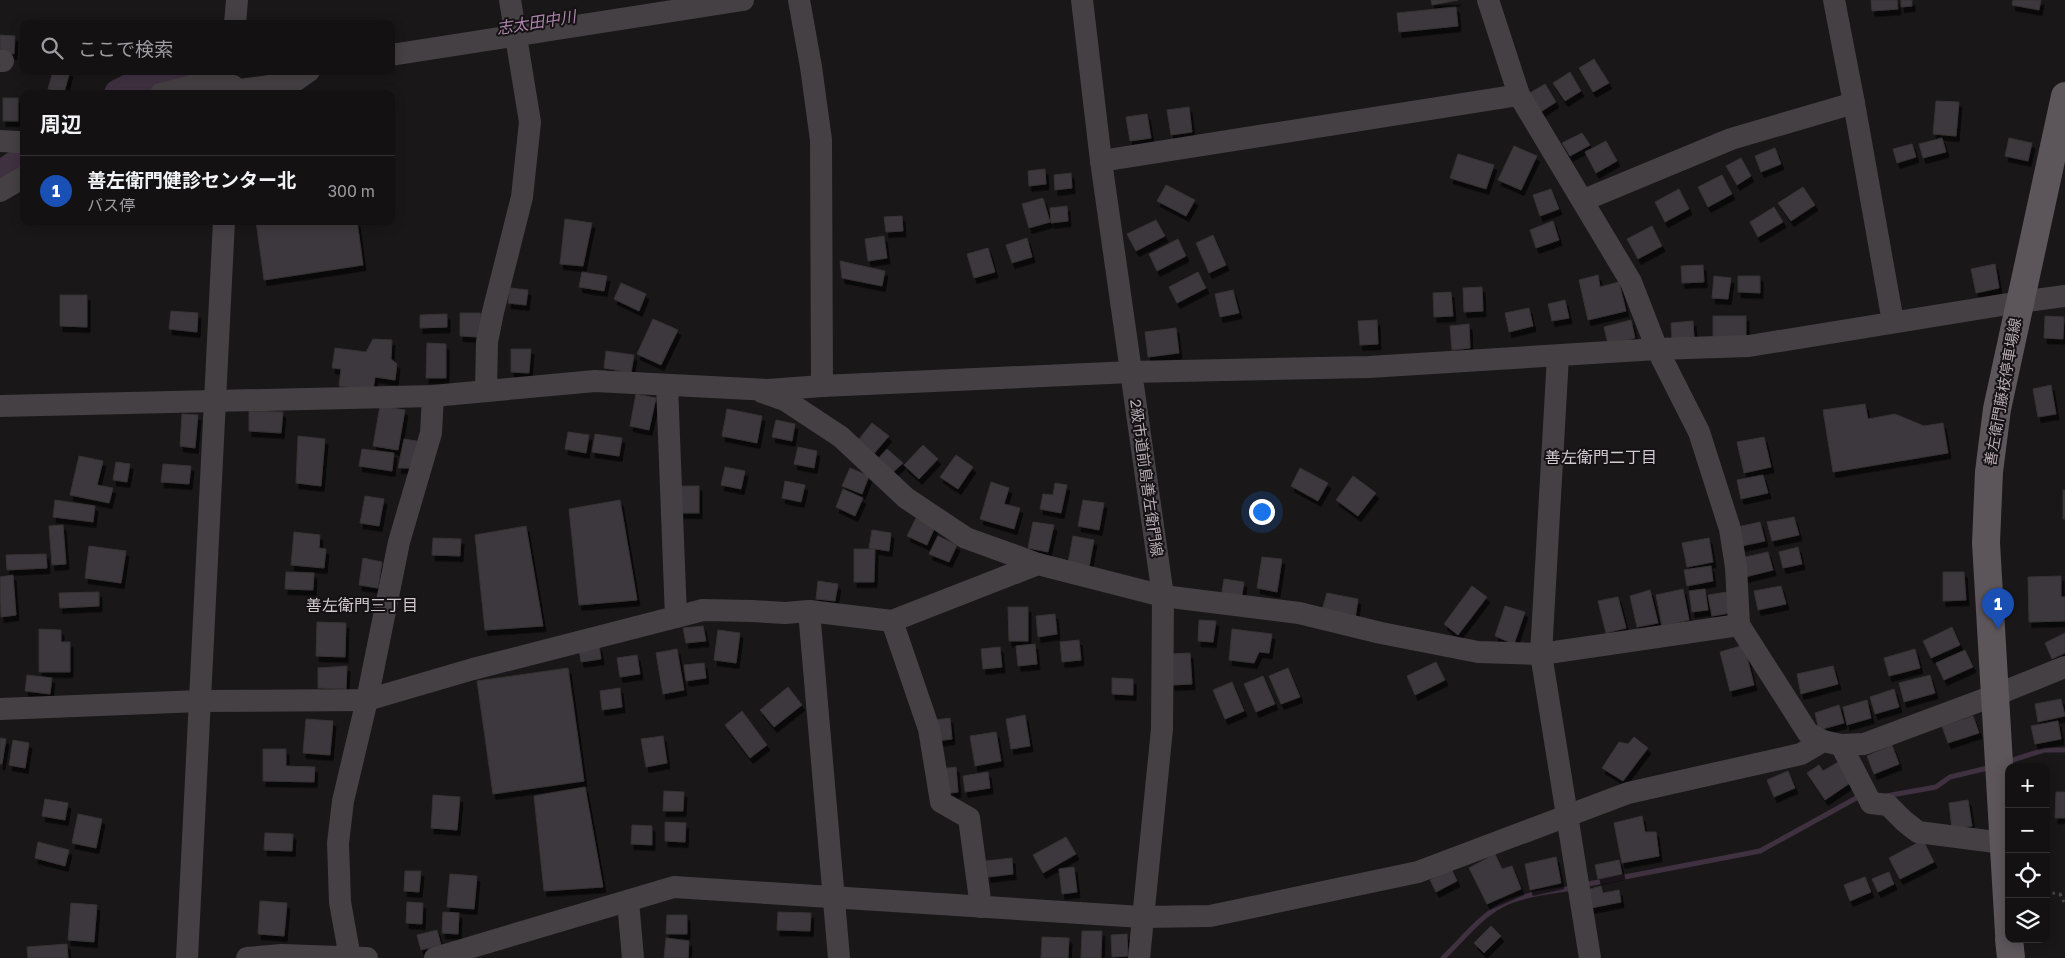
<!DOCTYPE html>
<html lang="ja">
<meta charset="utf-8">
<style>
body{margin:0;font-family:"Golos Text","Noto Sans JP",sans-serif;background:#201f20;color:#f1f3f6}
.controls{position:absolute;right:15px;bottom:15px;display:grid;overflow:hidden;border-radius:10px;box-shadow:0 2px 12px #0003}
.controls button{width:45px;height:45px;display:grid;place-items:center;padding:0;border:0;border-bottom:1px solid #323132;background:#131112;color:#f1f3f6;font:25px sans-serif}
.you{position:absolute;left:1261px;top:511px;width:18px;height:18px;margin:-12px;border:4px solid #fff;border-radius:50%;background:#1a73e8;box-shadow:0 0 0 8px #1a73e833}
.badge{display:grid;place-items:center;width:32px;height:32px;border-radius:50%;background:#47e165;color:#fff;font-size:16px;font-weight:700}
.pin{position:absolute;translate:-50% -41px;filter:drop-shadow(0 1px 2px #0008)}
.pin::after{content:'';position:absolute;top:26px;width:18px;height:15px;background:inherit;clip-path:polygon(0 0,100% 0,50% 100%)}
.list{margin:0;padding:0;list-style:none}
h2{display:flex;justify-content:space-between;align-items:center;height:65px;margin:0;padding:0 20px;font-size:21px}
h2 small{font-size:16px;font-weight:400;color:#9d9d9f}
.list li{display:grid;grid-template-columns:32px 1fr auto;gap:15px;align-items:center;box-sizing:border-box;height:70px;padding:0 20px;border-top:1px solid #323132}
.list b{display:block;font-size:19px;white-space:nowrap}
.list p{margin:0;font-size:16px;white-space:nowrap;color:#9d9d9f}
.list em{font-size:16px;font-style:normal;color:#9d9d9f}
.icon{flex:none;width:28px;height:28px;fill:none;stroke:currentColor;stroke-width:2;stroke-linecap:round;stroke-linejoin:round}
.map{position:relative;flex:none;width:2065px;height:958px;overflow:hidden}
.search{position:absolute;background:#131112;box-shadow:0 2px 12px #0003;left:20px;top:20px;width:375px;height:55px;display:flex;align-items:center;gap:12px;box-sizing:border-box;padding:0 18px;border-radius:10px;color:#9d9d9f;font-size:19px}
.panel{position:absolute;background:#131112;box-shadow:0 2px 12px #0003;left:20px;top:90px;width:375px;height:135px;border-radius:10px}
.map>svg:first-child{display:block}
.lines{fill:none;stroke-linecap:round;stroke-linejoin:round}
.stream{stroke:#403141;stroke-width:5}
.river{stroke:#403141;stroke-width:30}
.building{fill:#3e393c;stroke:#353133;filter:url(#shadow)}
.path{stroke:#4b454a;stroke-width:3;stroke-dasharray:2.5 4;stroke-linecap:butt}
.minor{stroke:#454043;stroke-width:22}
.major{stroke:#5c555a;stroke-width:28}
.labels{text-anchor:middle;stroke-width:4;stroke-linejoin:round;paint-order:stroke}
.street-label{font-size:15px;fill:#b8abb5;stroke:#141213}
.water-label{font-size:16px;font-style:italic;fill:#af85af;stroke:#141213}
.neighbourhood-label{font-size:16px;fill:#d4cbd2;stroke:#141213}
</style>
<div class="map">
<svg width="2065" height="958" viewBox="0 0 2065 958">
<defs>
<filter id="shadow"><feDropShadow dx="3" dy="5.5" stdDeviation="0" flood-color="#0009"/></filter>
</defs>
<rect width="100%" height="100%" fill="#191718"/>
<g class="lines">
<g class="stream">
<path d="M2007 762 2044 750H2065"/>
<path d="M1886 796 1936 787 1950 777 1992 767"/>
<path d="M1583 885 1760 851 1860 796"/>
<path d="M1443 958C1463 939 1482 913 1508 902 1528 894 1551 891 1573 888"/>
</g>
<g class="river">
<path d="M119 94 135 86 175 71"/>
<path d="M0 176 24 160"/>
</g>
</g>
<g class="building">
<path d="M1431 0H1458L1432 5Z"/>
<path d="M1871 0H1897L1898 9 1872 11Z"/>
<path d="M1901 0H1912V6L1901 7Z"/>
<path d="M2013 0H2041L2039 10 2012 5Z"/>
<path d="M1456 7 1458 26 1399 32 1397 13Z"/>
<path d="M0 35 15 36 14 54 0 53Z"/>
<path d="M1594 59 1609 83 1593 92 1579 68Z"/>
<path d="M53 71H70L64 93 48 89Z"/>
<path d="M1570 72 1581 91 1565 101 1553 83Z"/>
<path d="M1545 84 1556 102 1539 113 1528 94Z"/>
<rect x="3" y="98" width="15" height="23"/>
<path d="M1936 101 1959 102 1956 136 1933 134Z"/>
<path d="M1189 107 1192 132 1171 135 1167 110Z"/>
<path d="M1147 114 1151 138 1130 141 1126 117Z"/>
<path d="M1582 133 1590 145 1570 156 1562 143Z"/>
<path d="M1942 138 1946 152 1923 158 1919 144Z"/>
<path d="M2009 138 2032 143 2028 161 2005 156Z"/>
<path d="M1606 141 1617 161 1596 173 1585 152Z"/>
<path d="M1912 144 1916 157 1897 163 1893 149Z"/>
<path d="M1514 146 1537 156 1521 190 1498 180Z"/>
<path d="M1775 148 1781 164 1761 172 1755 156Z"/>
<path d="M1458 154 1494 165 1486 189 1450 178Z"/>
<path d="M1741 158 1751 176 1737 185 1726 166Z"/>
<path d="M1045 169 1046 184 1029 186 1028 171Z"/>
<path d="M1071 173 1072 188 1055 190 1054 175Z"/>
<path d="M1722 175 1732 194 1708 207 1698 187Z"/>
<path d="M1166 185 1195 200 1186 216 1157 201Z"/>
<path d="M1803 187 1815 205 1791 221 1778 203Z"/>
<path d="M1551 189 1559 209 1540 216 1533 195Z"/>
<path d="M1679 189 1689 209 1665 222 1655 202Z"/>
<path d="M1043 198 1050 222 1029 228 1022 204Z"/>
<path d="M1067 206 1068 221 1051 223 1050 208Z"/>
<path d="M1774 207 1783 222 1758 237 1750 222Z"/>
<path d="M902 216 903 231 886 232 884 217Z"/>
<path d="M565 219 592 223 583 266 560 264Z"/>
<path d="M1156 220 1165 236 1136 251 1127 234Z"/>
<path d="M256 221H357L363 265 264 280Z"/>
<path d="M1553 221 1559 240 1536 248 1530 230Z"/>
<path d="M1652 226 1662 246 1638 259 1627 239Z"/>
<path d="M1213 235 1226 265 1209 273 1196 243Z"/>
<path d="M884 236 887 258 868 261 865 239Z"/>
<path d="M1027 238 1032 257 1012 263 1006 245Z"/>
<path d="M1178 239 1186 256 1157 271 1149 254Z"/>
<path d="M988 248 995 272 974 278 967 254Z"/>
<path d="M840 261 885 271 882 286 842 278Z"/>
<path d="M1995 264 1999 288 1976 293 1971 269Z"/>
<path d="M1703 265 1704 282 1682 283 1681 266Z"/>
<path d="M582 272 607 276 604 291 579 287Z"/>
<path d="M1198 272 1206 288 1177 303 1169 287Z"/>
<path d="M1598 275 1600 287 1619 282 1626 311 1588 320 1579 280Z"/>
<path d="M1714 276 1731 278 1728 299 1712 298Z"/>
<path d="M1738 276H1760V293L1738 292Z"/>
<path d="M621 283 646 294 639 311 614 299Z"/>
<path d="M1482 287 1483 311 1464 312 1463 288Z"/>
<path d="M510 288 528 290 526 305 508 303Z"/>
<path d="M1233 290 1239 313 1220 317 1215 294Z"/>
<path d="M1451 292 1453 316 1434 317 1433 293Z"/>
<path d="M60 295H87V327L60 326Z"/>
<path d="M1565 300 1569 318 1552 321 1548 304Z"/>
<path d="M1529 308 1533 326 1509 332 1505 313Z"/>
<path d="M171 311 198 313 197 332 169 329Z"/>
<path d="M460 313H481L478 337 460 336Z"/>
<path d="M447 314V327L420 328V315Z"/>
<rect x="1713" y="316" width="33" height="21"/>
<path d="M2045 316 2064 317 2063 339 2044 338Z"/>
<path d="M653 319 678 330 661 365 637 354Z"/>
<path d="M1377 320 1378 344 1360 345 1358 321Z"/>
<path d="M1631 320 1635 338 1608 344 1604 327Z"/>
<path d="M1693 321 1694 338 1672 339 1671 323Z"/>
<path d="M1469 324 1470 348 1452 350 1450 326Z"/>
<path d="M1176 328 1179 353 1148 357 1145 332Z"/>
<path d="M373 339 392 340 391 359 397 364 395 380 375 377 373 390 339 386 341 369 332 368 335 348 366 352Z"/>
<path d="M427 343 446 344V378H426Z"/>
<path d="M511 349H531L529 373 511 372Z"/>
<path d="M606 351 634 355 631 373 604 368Z"/>
<path d="M2051 385 2056 414 2038 417 2033 389Z"/>
<path d="M636 394 656 398 649 430 630 426Z"/>
<path d="M1865 404 1868 419 1895 414 1924 426 1943 423 1948 453 1833 472 1823 410Z"/>
<path d="M380 406 405 410 398 450 373 446Z"/>
<path d="M727 409 762 416 757 443 722 436Z"/>
<path d="M249 411 283 412 281 433 249 431Z"/>
<path d="M182 414 198 415 195 448 180 446Z"/>
<path d="M776 420 795 424 792 441 772 437Z"/>
<path d="M872 423 889 436 871 457 855 444Z"/>
<path d="M568 432 589 435 586 453 565 449Z"/>
<path d="M595 434 622 438 619 456 592 452Z"/>
<path d="M298 436 325 439 321 486 296 483Z"/>
<path d="M1764 437 1771 467 1744 473 1737 442Z"/>
<path d="M404 439 417 441 413 468H398Z"/>
<path d="M923 445 938 459 919 479 904 465Z"/>
<path d="M798 447 817 451 814 468 794 464Z"/>
<path d="M362 449 394 453 392 471 359 466Z"/>
<path d="M887 449 903 463 891 474 876 461Z"/>
<path d="M956 455 973 467 958 489 940 477Z"/>
<path d="M79 456 103 461 97 485 113 488 109 503 70 495Z"/>
<path d="M116 462 130 464 127 482 113 480Z"/>
<path d="M163 464 191 466 189 484 161 482Z"/>
<path d="M725 467 745 471 741 489 721 485Z"/>
<path d="M850 468 869 476 862 494 842 486Z"/>
<path d="M1300 468 1328 483 1318 501 1291 486Z"/>
<path d="M1763 475 1768 493 1741 499 1737 480Z"/>
<path d="M1353 476 1376 493 1358 516 1336 500Z"/>
<path d="M785 481 805 485 801 502 782 498Z"/>
<path d="M991 482 1009 488 1004 504 1020 508 1014 529 980 519Z"/>
<path d="M1055 483 1067 485 1061 513 1040 509 1043 494 1053 495Z"/>
<rect x="681" y="486" width="18" height="27"/>
<path d="M843 489 863 498 855 516 836 507Z"/>
<rect x="2063" y="490" width="2" height="29"/>
<path d="M365 496 384 499 379 526 360 523Z"/>
<path d="M55 500 95 506 93 522 53 517Z"/>
<path d="M620 500 637 600 579 605 569 509Z"/>
<path d="M1083 500 1104 503 1099 530 1078 526Z"/>
<path d="M1794 517 1799 535 1772 541 1767 522Z"/>
<path d="M916 518 935 527 927 545 907 536Z"/>
<path d="M1033 522 1054 525 1048 552 1028 548Z"/>
<path d="M1760 522 1765 541 1737 547 1733 528Z"/>
<path d="M63 525 66 564 52 565 49 526Z"/>
<path d="M526 526 543 626 485 630 475 535Z"/>
<path d="M872 530 891 533 889 551 869 548Z"/>
<path d="M294 532 320 535 319 548 326 549 324 568 291 565Z"/>
<path d="M938 536 957 545 949 562 929 554Z"/>
<path d="M1073 536 1094 540 1089 567 1068 563Z"/>
<path d="M433 538 461 539 460 556 432 555Z"/>
<path d="M1709 538 1713 562 1687 567 1682 543Z"/>
<path d="M89 546 126 551 121 583 85 578Z"/>
<path d="M1798 547 1802 564 1783 568 1779 552Z"/>
<path d="M854 549H875L874 582H854Z"/>
<path d="M1768 552 1773 570 1745 577 1741 558Z"/>
<path d="M46 554 47 568 7 570 6 555Z"/>
<path d="M1262 557 1282 559 1277 592 1257 588Z"/>
<path d="M363 558 382 562 378 588 359 585Z"/>
<path d="M1711 566 1713 581 1687 586 1684 570Z"/>
<path d="M286 572 314 573 313 590 285 589Z"/>
<path d="M1943 572H1964L1966 600 1943 601Z"/>
<path d="M13 575 16 615 1 617 0 577Z"/>
<path d="M2061 576V597H2065V621L2029 622 2028 577Z"/>
<path d="M1224 579 1244 582 1241 601 1221 598Z"/>
<path d="M818 581 838 584 835 601 816 599Z"/>
<path d="M1472 586 1487 597 1458 635 1444 624Z"/>
<path d="M1781 586 1786 604 1758 610 1754 591Z"/>
<path d="M1683 589 1689 620 1662 626 1656 595Z"/>
<path d="M1705 589 1708 610 1692 612 1689 591Z"/>
<path d="M1650 590 1658 623 1637 627 1630 596Z"/>
<path d="M99 592V606L60 608 59 593Z"/>
<path d="M1727 592 1730 613 1712 616 1708 595Z"/>
<path d="M1327 593 1358 599 1355 619 1321 613Z"/>
<path d="M1618 597 1626 628 1606 633 1598 601Z"/>
<path d="M1505 606 1525 612 1514 644 1495 636Z"/>
<path d="M1008 607H1028V641H1009Z"/>
<path d="M1055 614 1057 634 1038 637 1036 616Z"/>
<path d="M1199 620 1216 621 1213 642 1198 641Z"/>
<path d="M317 622 346 623 345 657 316 656Z"/>
<path d="M703 626 706 641 686 643 683 628Z"/>
<path d="M1952 627 1960 645 1931 658 1923 641Z"/>
<path d="M39 629 61 630V642H70V672H39Z"/>
<path d="M1232 629 1272 634 1269 653 1259 652 1254 663 1229 660Z"/>
<path d="M718 630 740 633 736 663 714 660Z"/>
<path d="M2065 633V653L2052 659 2045 643Z"/>
<path d="M1079 640 1081 660 1062 662 1060 642Z"/>
<path d="M1035 644 1037 664 1018 666 1016 646Z"/>
<path d="M1744 645 1754 685 1730 691 1720 652Z"/>
<path d="M599 646 601 659 581 662 579 649Z"/>
<path d="M1000 647 1002 667 983 669 981 649Z"/>
<path d="M677 649 684 690 663 694 656 653Z"/>
<path d="M1915 649 1920 668 1889 676 1884 658Z"/>
<path d="M1965 650 1973 667 1944 680 1936 663Z"/>
<path d="M1190 653 1192 684 1172 685 1170 654Z"/>
<path d="M637 655 640 674 620 677 617 658Z"/>
<path d="M1436 662 1445 680 1415 695 1407 676Z"/>
<path d="M704 663 706 678 686 681 684 665Z"/>
<path d="M347 666 346 689 318 688V668Z"/>
<path d="M1833 666 1838 684 1801 694 1797 674Z"/>
<path d="M568 668 584 781 493 794 477 681Z"/>
<path d="M1288 668 1300 697 1281 704 1269 676Z"/>
<path d="M27 675 52 678 50 694 25 691Z"/>
<path d="M1930 675 1935 693 1904 702 1899 683Z"/>
<path d="M1263 676 1275 704 1256 712 1244 684Z"/>
<path d="M1112 678 1133 679V695L1112 694Z"/>
<path d="M1232 682 1244 711 1225 719 1213 690Z"/>
<path d="M788 687 802 705 774 727 760 710Z"/>
<path d="M620 688 622 707 602 710 600 691Z"/>
<path d="M1894 689 1899 707 1875 714 1870 697Z"/>
<path d="M2061 699 2065 716 2038 722 2035 704Z"/>
<path d="M1867 700 1871 718 1847 725 1843 707Z"/>
<path d="M1839 705 1844 723 1819 730 1815 713Z"/>
<path d="M742 711 767 745 750 758 725 725Z"/>
<path d="M1025 715 1030 746 1011 749 1006 719Z"/>
<path d="M1973 716 1979 733 1948 743 1942 726Z"/>
<path d="M950 718 952 739 937 741 935 720Z"/>
<path d="M306 719 333 721 330 755 303 753Z"/>
<path d="M2058 721 2061 739 2035 744 2031 726Z"/>
<path d="M996 732 1001 761 975 766 970 736Z"/>
<path d="M663 736 667 763 646 767 641 739Z"/>
<path d="M1634 737 1648 748 1623 781 1602 768 1619 742 1628 744Z"/>
<path d="M0 738 6 739 2 764H0Z"/>
<path d="M13 740 29 743 25 768 9 765Z"/>
<path d="M1892 745 1899 764 1874 774 1867 756Z"/>
<path d="M263 749H286V766L315 767 314 782 263 781Z"/>
<path d="M1840 761 1853 781 1825 800 1807 773 1819 765 1823 771Z"/>
<path d="M956 767 958 792 943 794 940 769Z"/>
<path d="M1788 771 1795 788 1774 797 1767 780Z"/>
<path d="M988 772 990 788 965 792 963 776Z"/>
<path d="M585 787 603 887 544 891 534 796Z"/>
<path d="M664 791 684 792 683 811H663Z"/>
<path d="M2056 792H2065V818H2055Z"/>
<path d="M433 795 460 797 457 830 431 828Z"/>
<path d="M45 799 68 803 65 820 42 816Z"/>
<path d="M1968 800 1972 826 1952 829 1949 803Z"/>
<path d="M78 814 102 819 96 848 72 843Z"/>
<path d="M1642 816 1645 832H1656L1659 856 1622 863 1614 823Z"/>
<path d="M665 822 686 823 685 842 665 841Z"/>
<path d="M632 825 652 826V845L631 844Z"/>
<path d="M265 833 293 834 292 851 264 850Z"/>
<path d="M1066 837 1076 854 1043 873 1033 855Z"/>
<path d="M1923 840 1934 862 1900 879 1889 858Z"/>
<path d="M38 842 69 850 65 866 35 858Z"/>
<path d="M1495 854 1502 869 1512 866 1521 889 1487 904 1469 868Z"/>
<path d="M1556 857 1561 883 1530 890 1525 864Z"/>
<path d="M1012 858 1013 874 988 877 986 861Z"/>
<path d="M1619 860 1622 874 1598 879 1595 865Z"/>
<path d="M1074 867 1077 892 1062 894 1059 869Z"/>
<path d="M1451 868 1457 881 1436 892 1430 880Z"/>
<path d="M405 871H421L419 892 404 891Z"/>
<path d="M1889 872 1894 884 1878 892 1872 879Z"/>
<path d="M450 874 477 876 474 909 447 907Z"/>
<path d="M1865 877 1871 892 1850 901 1844 885Z"/>
<path d="M1601 886 1603 893 1619 890 1621 902 1591 908 1587 890Z"/>
<path d="M260 901 287 903 284 936 258 934Z"/>
<path d="M407 902 423 903 422 924 406 923Z"/>
<path d="M71 903 97 905 94 942 68 940Z"/>
<path d="M443 912 459 913 458 934 442 933Z"/>
<path d="M778 912 811 913 810 931 777 930Z"/>
<path d="M667 915H687V934H666Z"/>
<path d="M1491 926 1501 936 1484 953 1474 943Z"/>
<path d="M437 930 441 945 421 950 417 935Z"/>
<path d="M1082 931H1102L1101 958H1081Z"/>
<path d="M1127 934 1128 956 1112 957 1111 935Z"/>
<path d="M1042 937 1069 938 1068 958H1041Z"/>
<path d="M666 938 689 941 688 958H664Z"/>
<path d="M67 944 68 958H28L27 947Z"/>
</g>
<g class="lines">
<g class="path">
<path d="M2046 892 2065 895"/>
<path d="M2060 894 2065 904"/>
</g>
<g class="minor">
<path d="M799 0 811 67 821 140 822 386"/>
<path d="M1082 0 1101 161 1163 596 1162 729 1139 958"/>
<path d="M1488 0 1519 95 1631 282 1657 349 1699 432 1730 529 1736 567 1739 625 1808 733 1823 741"/>
<path d="M1834 0 1854 103 1893 322"/>
<path d="M235 24 237 0"/>
<path d="M391 55 743 0"/>
<path d="M0 61H3"/>
<path d="M232 91 292 83 309 71"/>
<path d="M161 94 200 84 233 86"/>
<path d="M0 141 18 142"/>
<path d="M1101 161 1519 95"/>
<path d="M0 191 24 177"/>
<path d="M1584 200 1731 139 1854 103"/>
<path d="M1558 356 1541 654 1590 958"/>
<path d="M667 385 676 617"/>
<path d="M486 391 487 342 493 312 522 197 530 122 510 0"/>
<path d="M762 392 785 400 841 437 906 498 966 538 1038 564 1163 596 1299 613 1381 633 1478 652 1541 654 1739 625"/>
<path d="M0 406 433 396 595 381 768 390 822 386 1131 372 1369 367 1657 349 1749 346 2020 302 2065 296"/>
<path d="M809 611 839 958"/>
<path d="M892 621 929 729 941 802 969 818 981 907"/>
<path d="M0 709 200 701 367 700 473 669 703 610 752 611 785 613 809 611 892 621 1038 564"/>
<path d="M1841 745 1871 803 1888 805 1904 821 1918 832 2003 843"/>
<path d="M628 901 633 958"/>
<path d="M187 958 224 221"/>
<path d="M247 958 282 955 367 958"/>
<path d="M350 958 340 902 338 843 343 801 367 700 399 542 431 433 433 396"/>
<path d="M435 958 674 887 1142 917 1210 916 1418 872 1628 793 1801 754 1823 741 1841 745 1864 744 1993 696 2065 667"/>
</g>
<g class="major">
<path d="M2009 933 1986 543 1989 472 1997 409 2065 96"/>
<path d="M2009 939 2011 958"/>
</g>
</g>
<g class="labels">
<g class="street-label">
<text transform="translate(2003 392) rotate(-80)" y="5">善左衛門藤枝停車場線</text>
<text transform="translate(1146 478) rotate(82)" y="5">2級市道前島善左衛門線</text>
</g>
<g class="water-label">
<text transform="translate(536 22) rotate(-9)" y="6">志太田中川</text>
</g>
<g class="neighbourhood-label">
<text x="1601" y="463">善左衛門二丁目</text>
<text x="362" y="611">善左衛門三丁目</text>
</g>
</g>
</svg>
<div class="controls">
<button>+</button>
<button>−</button>
<button><svg class="icon" aria-label="locate" viewBox="0 0 24 24"><circle cx="12" cy="12" r="6"/><path d="M12 2v4M12 18v4M2 12h4M18 12h4"/></svg></button>
<button><svg class="icon" aria-label="layers" viewBox="0 0 24 24"><path d="M12 4l9 5-9 5-9-5zM3 14l9 5 9-5"/></svg></button>
</div>
<div class="you"></div>
<div class="pin badge" style="left:1998px;top:629px;background:#1a4fb4">1</div>
<div class="search"><svg class="icon" aria-label="search" viewBox="0 0 24 24"><circle cx="10" cy="10" r="6"/><path d="M15 15l6 6"/></svg>ここで検索</div>
<section class="panel">
<h2>周辺<small></small></h2>
<ul class="list">
<li><span class="badge" style="background:#1a4fb4">1</span><div><b>善左衛門健診センター北</b><p>バス停</p></div><em>300 m</em></li>
</ul>
</section>
</div>
